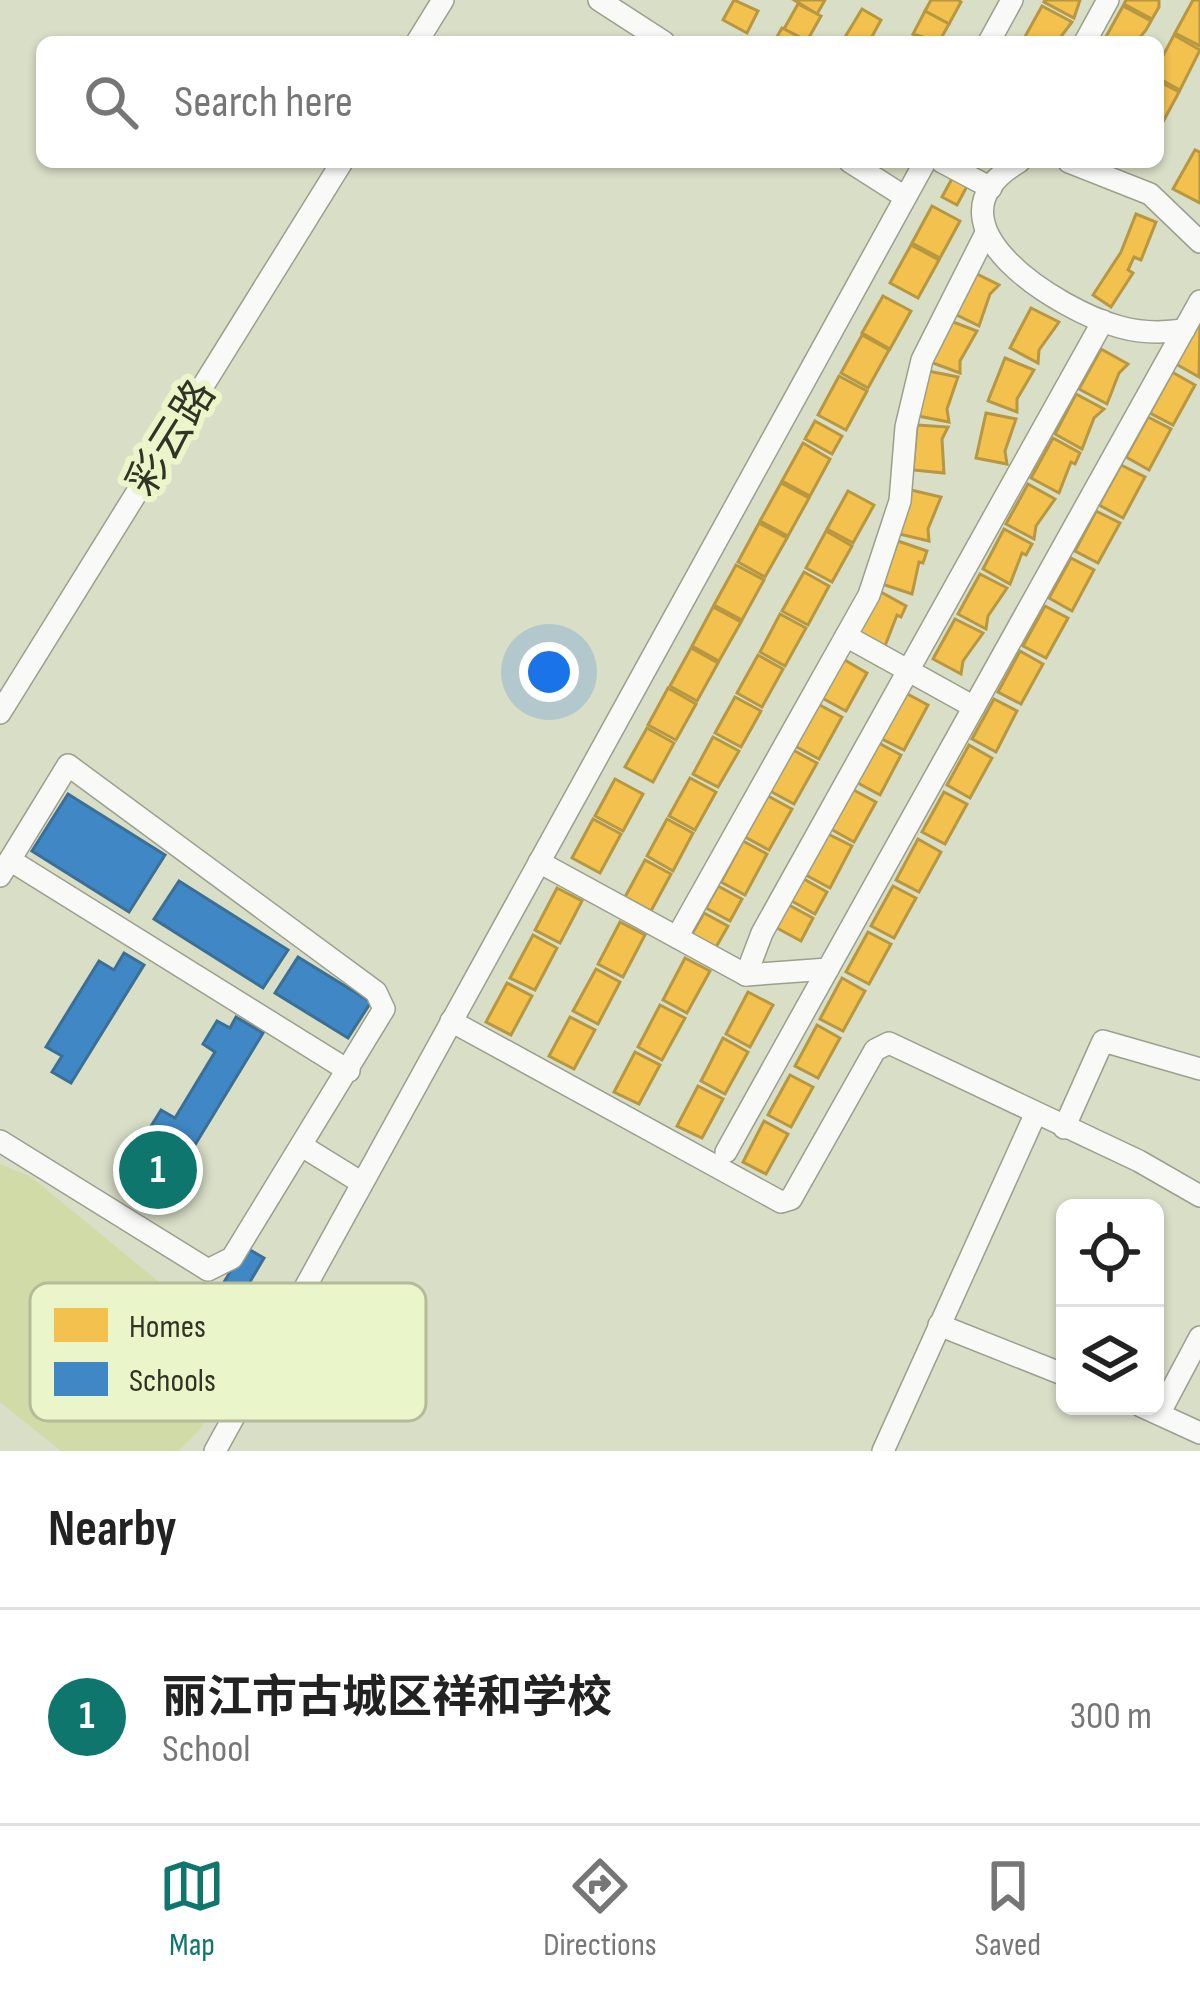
<!DOCTYPE html>
<meta charset="utf-8">
<style>
body{margin:0;font-family:"Sofia Sans Condensed","Noto Sans SC",sans-serif;background:#f6f6f6;color:#222}
.controls{position:absolute;right:36px;bottom:36px;display:grid;overflow:hidden;border-radius:18px;box-shadow:0 3px 9px #0004}
.controls button{width:108px;height:108px;display:grid;place-items:center;padding:0;border:0;border-bottom:3px solid #e0e0e0;background:#fff;color:#222;font:60px sans-serif}
.you{position:absolute;left:549px;top:672px;width:42px;height:42px;margin:-30px;border:9px solid #fff;border-radius:50%;background:#1a73e8;box-shadow:0 0 0 18px #1a73e833}
.badge{display:grid;place-items:center;width:78px;height:78px;border-radius:50%;background:#0f766e;color:#fff;font-size:39px;font-weight:700}
.pin{position:absolute;translate:-50% -50%;border:6px solid #fff;box-shadow:0 3px 12px #0006}
.list{margin:0;padding:0;list-style:none}
h2{display:flex;justify-content:space-between;align-items:center;height:156px;margin:0;padding:0 48px;font-size:51px}
h2 small{font-size:39px;font-weight:400;color:#767676}
.list li{display:grid;grid-template-columns:78px 1fr auto;gap:36px;align-items:center;box-sizing:border-box;height:216px;padding:0 48px;border-top:3px solid #e0e0e0}
.list b{display:block;font-size:45px;white-space:nowrap}
.list p{margin:0;font-size:39px;white-space:nowrap;color:#767676}
.list em{font-size:39px;font-style:normal;color:#767676}
.icon{flex:none;width:66px;height:66px;fill:none;stroke:currentColor;stroke-width:2;stroke-linecap:round;stroke-linejoin:round}
.map{position:relative;flex:none;width:1200px;height:1451px;overflow:hidden}
.search{position:absolute;background:#fff;box-shadow:0 3px 9px #0004;left:36px;right:36px;top:36px;height:132px;display:flex;align-items:center;gap:30px;box-sizing:border-box;padding:0 42px;border-radius:18px;color:#767676;font-size:45px}
.sheet{height:372px;background:#fff}
nav{display:flex;justify-content:space-around;align-items:center;box-sizing:border-box;height:168px;border-top:3px solid #e0e0e0;background:#fff;font-size:33px;color:#767676}
nav a{display:grid;justify-items:center;gap:6px}
nav .on{color:#0f766e}
.map>svg:first-child{display:block}
.grass{fill:#d0dba7}
.homes{fill:#f2c14e;stroke:#b89741;stroke-width:3}
.schools{fill:#3f88c5;stroke:#3b6f95;stroke-width:3}
.lines{fill:none;stroke-linecap:round;stroke-linejoin:round}
.minor-casing{stroke:#9b9f8d;stroke-width:24}
.minor{stroke:#f9faf7;stroke-width:21}
.labels{text-anchor:middle;stroke-width:12;stroke-linejoin:round;paint-order:stroke}
.street-label{font-size:42px;fill:#313424;stroke:#ebf5ca}
.key{fill:#ebf5ca;stroke:#b3bb98;stroke-width:3}
.key-label{font-size:33px;fill:#313424}
</style>
<div class="map">
<svg width="1200" height="1451" viewBox="0 0 1200 1451">
<rect width="100%" height="100%" fill="#d9dec7"/>
<path class="grass" d="M0 1164 31 1177 203 1318 210 1331 218 1358 215 1401 202 1427 178 1451H61L0 1402Z"/>
<g class="homes">
<path d="M734 0 758 11 747 33 723 20Z"/>
<path d="M794 0H825L817 14Z"/>
<path d="M931 0H958L961 2 949 24 925 11Z"/>
<path d="M1080 0 1074 18 1044 2 1045 0Z"/>
<path d="M1126 0H1159V7L1152 19 1124 4Z"/>
<path d="M1193 0H1200V46L1175 33Z"/>
<path d="M798 4 821 16 807 41 784 29Z"/>
<path d="M1042 6 1072 22 1057 42H1022Z"/>
<path d="M1123 6 1151 21 1146 30 1136 42H1103Z"/>
<path d="M862 9 881 20 869 42H842Z"/>
<path d="M925 11 949 24 939 42 913 34Z"/>
<path d="M782 28 805 40 804 42H774Z"/>
<path d="M1174 35 1200 50 1180 90 1158 78V65Z"/>
<path d="M1158 81 1179 92 1158 131Z"/>
<path d="M1195 150 1200 152V203L1173 189Z"/>
<path d="M961 162H980L957 205 942 197Z"/>
<path d="M932 206 960 221 940 258 912 243Z"/>
<path d="M1136 214 1156 222 1141 260 1134 257 1128 270 1133 273 1111 307 1093 295 1121 252Z"/>
<path d="M911 245 939 260 918 298 890 283Z"/>
<path d="M971 271 999 285 990 294 979 326 951 312Z"/>
<path d="M883 296 911 311 890 349 862 333Z"/>
<path d="M1031 308 1059 322 1039 350 1038 363 1010 348Z"/>
<path d="M948 320 977 331 960 361V373L930 362Z"/>
<path d="M1198 324 1200 325 1199 377 1176 364Z"/>
<path d="M862 335 889 350 868 388 841 373Z"/>
<path d="M1101 349 1128 364 1119 373 1107 404 1079 389Z"/>
<path d="M1005 358 1034 370 1017 399V412L988 401Z"/>
<path d="M928 371 958 377 947 409 949 422 918 416Z"/>
<path d="M1172 372 1195 385 1173 425 1150 413Z"/>
<path d="M839 376 867 391 846 430 818 415Z"/>
<path d="M1076 394 1104 409 1094 418 1082 449 1055 434Z"/>
<path d="M986 413 1016 419 1005 451 1007 464 976 458Z"/>
<path d="M1148 417 1171 429 1149 470 1126 457Z"/>
<path d="M815 421 842 436 832 454 805 439Z"/>
<path d="M917 425 948 427 942 439 944 473 913 470Z"/>
<path d="M1053 438 1080 453 1075 464 1071 462 1059 493 1031 478Z"/>
<path d="M803 443 830 459 810 496 782 481Z"/>
<path d="M1121 465 1145 477 1123 518 1099 505Z"/>
<path d="M781 483 809 498 788 536 760 521Z"/>
<path d="M1028 484 1055 499 1036 526 1034 539 1006 524Z"/>
<path d="M911 490 941 497 928 529 929 541 899 534Z"/>
<path d="M848 491 874 505 853 543 827 529Z"/>
<path d="M1096 511 1120 523 1098 563 1075 551Z"/>
<path d="M759 523 787 538 765 577 738 562Z"/>
<path d="M1004 529 1032 544 1026 555 1022 553 1010 584 983 569Z"/>
<path d="M826 531 852 546 832 582 806 568Z"/>
<path d="M898 541 927 551 923 563 919 562 912 594 882 584Z"/>
<path d="M1071 558 1094 570 1072 611 1049 598Z"/>
<path d="M736 565 764 580 742 620 714 605Z"/>
<path d="M804 572 829 586 808 625 782 611Z"/>
<path d="M980 574 1007 588 988 616 986 629 958 614Z"/>
<path d="M879 591 906 606 901 617 897 615 885 646 857 631Z"/>
<path d="M1045 606 1068 618 1046 658 1023 646Z"/>
<path d="M713 607 741 622 719 661 692 646Z"/>
<path d="M780 614 806 628 785 666 760 652Z"/>
<path d="M955 619 983 633 963 661 961 674 933 659Z"/>
<path d="M691 648 718 663 697 701 670 686Z"/>
<path d="M1020 651 1043 664 1021 704 998 692Z"/>
<path d="M758 655 783 669 762 707 737 693Z"/>
<path d="M843 659 867 673 846 711 822 698Z"/>
<path d="M668 688 696 704 676 740 648 725Z"/>
<path d="M902 691 928 705 904 750 878 737Z"/>
<path d="M735 697 761 711 741 747 715 733Z"/>
<path d="M994 699 1017 711 996 752 972 739Z"/>
<path d="M818 704 842 717 819 759 795 746Z"/>
<path d="M647 728 674 743 653 782 625 767Z"/>
<path d="M713 737 739 751 718 787 693 774Z"/>
<path d="M875 741 901 755 880 795 854 781Z"/>
<path d="M969 745 992 758 970 798 947 785Z"/>
<path d="M793 750 817 763 794 804 770 791Z"/>
<path d="M690 778 716 792 695 830 669 816Z"/>
<path d="M615 779 643 794 623 831 595 816Z"/>
<path d="M850 788 876 802 854 842 829 828Z"/>
<path d="M944 792 967 804 945 844 922 832Z"/>
<path d="M768 796 792 809 769 850 745 837Z"/>
<path d="M593 819 621 834 600 873 572 858Z"/>
<path d="M667 819 693 833 673 871 647 856Z"/>
<path d="M826 833 852 846 830 888 804 874Z"/>
<path d="M918 839 941 852 919 892 896 880Z"/>
<path d="M743 841 767 854 745 895 721 882Z"/>
<path d="M645 860 671 874 651 911 625 897Z"/>
<path d="M802 878 827 892 815 914 790 900Z"/>
<path d="M718 886 742 899 730 921 706 908Z"/>
<path d="M893 886 916 898 894 938 871 926Z"/>
<path d="M557 888 582 901 560 943 535 930Z"/>
<path d="M787 904 813 918 801 941 775 927Z"/>
<path d="M704 913 728 926 715 949 691 936Z"/>
<path d="M620 922 645 935 623 977 598 964Z"/>
<path d="M868 932 891 944 869 984 846 972Z"/>
<path d="M533 935 557 948 535 990 510 978Z"/>
<path d="M685 958 710 971 687 1013 663 1000Z"/>
<path d="M596 969 620 982 598 1024 573 1011Z"/>
<path d="M842 978 865 991 843 1031 820 1019Z"/>
<path d="M507 983 532 996 511 1035 486 1022Z"/>
<path d="M748 992 773 1005 750 1047 726 1034Z"/>
<path d="M660 1005 685 1018 662 1060 638 1047Z"/>
<path d="M570 1017 595 1030 574 1069 549 1056Z"/>
<path d="M817 1025 840 1038 818 1078 795 1066Z"/>
<path d="M723 1038 748 1052 725 1094 701 1081Z"/>
<path d="M635 1052 660 1065 639 1104 614 1092Z"/>
<path d="M790 1075 813 1087 791 1127 768 1115Z"/>
<path d="M698 1086 723 1099 702 1138 677 1126Z"/>
<path d="M764 1121 788 1134 766 1174 743 1162Z"/>
</g>
<g class="schools">
<path d="M68 794 165 855 129 912 32 851Z"/>
<path d="M179 881 288 950 263 988 154 919Z"/>
<path d="M124 953 144 965 71 1083 52 1072 62 1056 46 1047 99 961 114 970Z"/>
<path d="M298 957 371 1002 348 1038 275 993Z"/>
<path d="M236 1017 263 1033 184 1163 157 1147 162 1140 148 1131 161 1110 175 1118 215 1052 203 1044 217 1021 230 1028Z"/>
<path d="M245 1247 264 1258 227 1321 208 1309Z"/>
</g>
<g class="lines">
<g class="minor-casing">
<g id="minor">
<path d="M599 0 664 42"/>
<path d="M417 42 443 0"/>
<path d="M989 42 1012 0"/>
<path d="M1085 42 1108 0"/>
<path d="M850 162 905 197"/>
<path d="M942 162 991 188"/>
<path d="M1019 162C915 223 1060 311 1120 327 1141 333 1162 333 1184 330"/>
<path d="M1069 162 1150 194 1200 242"/>
<path d="M846 636 974 707"/>
<path d="M0 713 342 162"/>
<path d="M10 860 349 1071"/>
<path d="M539 862 746 975 828 969"/>
<path d="M0 876 68 765 376 992 384 1009 232 1258 208 1270 0 1141"/>
<path d="M677 937 869 595 900 501 906 427 922 360 985 235"/>
<path d="M746 975 762 933 1103 321"/>
<path d="M451 1021 781 1202 791 1199 875 1050 889 1043 1139 1161 1200 1196"/>
<path d="M1064 1128 1103 1041 1200 1069"/>
<path d="M302 1146 362 1183"/>
<path d="M726 1152 1200 301"/>
<path d="M939 1325 1065 1375"/>
<path d="M1141 1406 1200 1433"/>
<path d="M1159 1414 1200 1337"/>
<path d="M215 1451 925 162"/>
<path d="M883 1451 1035 1115"/>
</g>
</g>
<use href="#minor" class="minor"/>
</g>
<g class="labels">
<g class="street-label">
<text transform="translate(170 437) rotate(-58)" y="15">彩云路</text>
</g>
</g>
<rect x="30" y="1283" width="396" height="138" rx="18" class="key"/>
<rect x="54" y="1308" width="54" height="34" fill="#f2c14e"/>
<rect x="54" y="1362" width="54" height="34" fill="#3f88c5"/>
<g class="key-label">
<text x="129" y="1337">Homes</text>
<text x="129" y="1391">Schools</text>
</g>
</svg>
<div class="controls">
<button><svg class="icon" aria-label="locate" viewBox="0 0 24 24"><circle cx="12" cy="12" r="6"/><path d="M12 2v4M12 18v4M2 12h4M18 12h4"/></svg></button>
<button><svg class="icon" aria-label="layers" viewBox="0 0 24 24"><path d="M12 4l9 5-9 5-9-5zM3 14l9 5 9-5"/></svg></button>
</div>
<div class="you"></div>
<div class="pin badge" style="left:158px;top:1170px">1</div>
<div class="search"><svg class="icon" aria-label="search" viewBox="0 0 24 24"><circle cx="10" cy="10" r="6"/><path d="M15 15l6 6"/></svg>Search here</div>
</div>
<section class="sheet">
<h2>Nearby<small></small></h2>
<ul class="list">
<li><span class="badge">1</span><div><b>丽江市古城区祥和学校</b><p>School</p></div><em>300 m</em></li>
</ul>
</section>
<nav>
<a class="on"><svg class="icon" aria-label="map" viewBox="0 0 24 24"><path d="M3 6l6-2 6 2 6-2v14l-6 2-6-2-6 2zM9 4v14M15 6v14"/></svg>Map</a>
<a><svg class="icon" aria-label="directions" viewBox="0 0 24 24"><path d="M12 3l9 9-9 9-9-9zM9 14v-3h6M13 9l2 2-2 2"/></svg>Directions</a>
<a><svg class="icon" aria-label="saved" viewBox="0 0 24 24"><path d="M7 4h10v16l-5-4-5 4z"/></svg>Saved</a>
</nav>
